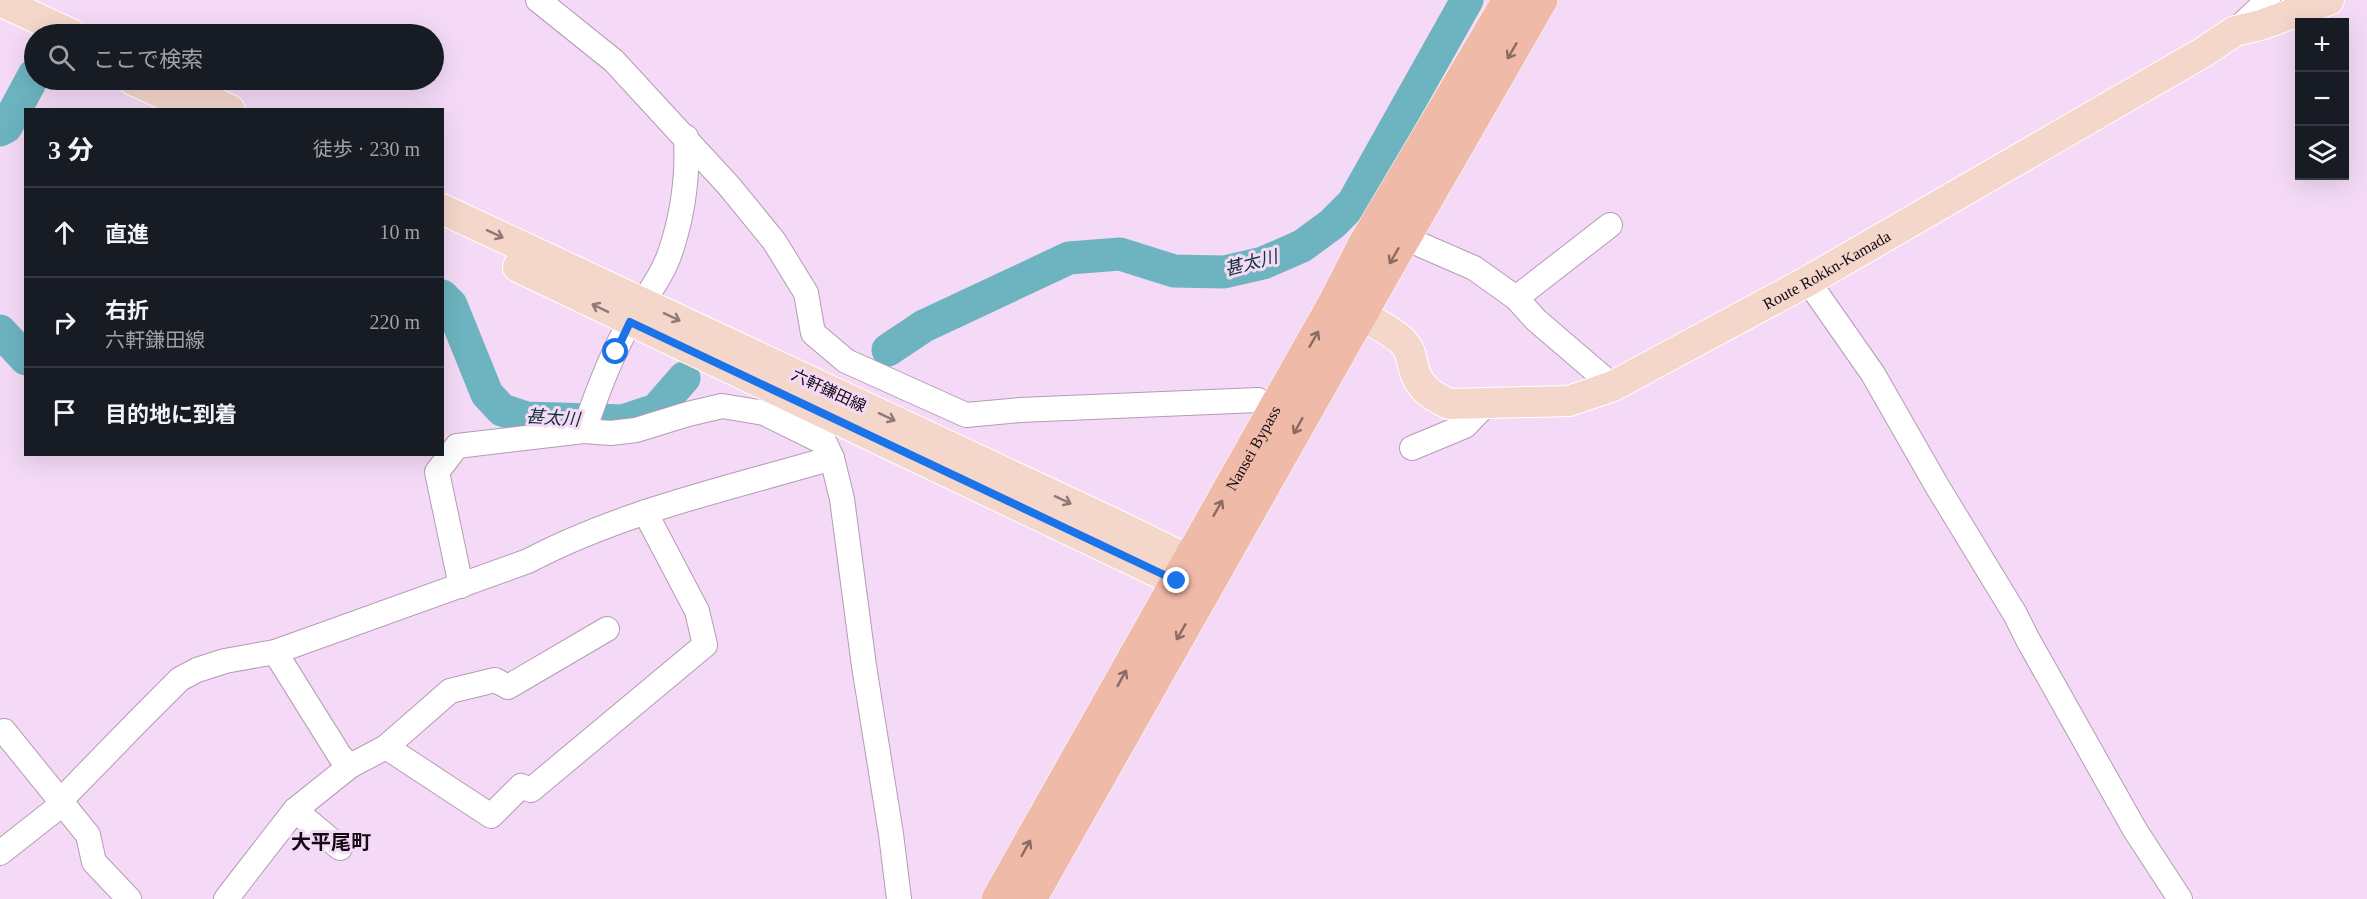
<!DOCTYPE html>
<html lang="ja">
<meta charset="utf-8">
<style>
body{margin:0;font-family:"Times New Roman","Noto Sans JP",serif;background:#242831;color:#f1f3f6}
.controls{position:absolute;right:18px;top:18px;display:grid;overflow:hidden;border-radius:0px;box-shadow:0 6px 24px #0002}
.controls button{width:54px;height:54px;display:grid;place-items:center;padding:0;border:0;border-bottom:2px solid #363941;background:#171b24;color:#f1f3f6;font:30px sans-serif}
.stop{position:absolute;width:18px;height:18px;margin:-14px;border:4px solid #1a73e8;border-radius:50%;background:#fff}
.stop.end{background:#1a73e8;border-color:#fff;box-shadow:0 2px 6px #0008}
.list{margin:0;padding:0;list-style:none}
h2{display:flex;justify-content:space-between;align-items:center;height:78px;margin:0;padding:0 24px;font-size:26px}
h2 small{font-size:20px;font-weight:400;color:#9ea1a6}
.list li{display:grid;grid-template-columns:39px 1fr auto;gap:18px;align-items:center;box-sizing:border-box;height:90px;padding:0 24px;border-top:2px solid #363941}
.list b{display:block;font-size:22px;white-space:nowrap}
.list p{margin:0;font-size:20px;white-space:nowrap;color:#9ea1a6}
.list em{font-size:20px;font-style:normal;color:#9ea1a6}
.icon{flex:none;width:33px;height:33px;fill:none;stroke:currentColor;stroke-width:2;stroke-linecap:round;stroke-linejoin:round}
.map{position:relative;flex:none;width:2367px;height:899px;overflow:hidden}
.search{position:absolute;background:#171b24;box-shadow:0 6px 24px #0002;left:24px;top:24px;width:420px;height:66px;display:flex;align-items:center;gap:15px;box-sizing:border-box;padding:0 21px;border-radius:33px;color:#9ea1a6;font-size:22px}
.panel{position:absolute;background:#171b24;box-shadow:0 6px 24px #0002;left:24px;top:108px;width:420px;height:348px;border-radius:0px}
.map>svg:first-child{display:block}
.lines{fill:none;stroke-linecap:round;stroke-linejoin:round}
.river{stroke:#6db4c0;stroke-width:33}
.minor-casing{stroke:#b49bb5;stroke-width:26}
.major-casing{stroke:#fff;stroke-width:32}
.highway-casing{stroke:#fff;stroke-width:34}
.minor{stroke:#fff;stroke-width:24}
.major{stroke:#f5d6ca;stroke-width:30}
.highway{stroke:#efbaa7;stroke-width:33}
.oneway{stroke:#8c6b64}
.oneway2{stroke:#8f7a78}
.route{stroke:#1a73e8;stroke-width:8}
.labels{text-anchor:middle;stroke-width:6;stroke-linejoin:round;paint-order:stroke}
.street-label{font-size:16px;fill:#130a13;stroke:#f4daf6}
.water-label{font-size:18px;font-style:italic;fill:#0d3136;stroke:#f4daf6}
.quarter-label{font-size:20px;font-weight:bold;fill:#130a13;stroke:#f4daf6}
</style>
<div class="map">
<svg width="2367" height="899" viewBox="0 0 2367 899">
<rect width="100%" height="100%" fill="#f4daf6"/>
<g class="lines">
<g class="river">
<path d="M0 130 6 127 34 75"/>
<path d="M442 296 451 305 487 394 502 410 526 418 623 421 656 410 684 378"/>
<path d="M0 331 26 359"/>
<path d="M888 350 924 326 1069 258 1120 254 1174 271 1224 272 1263 263 1302 246 1332 224 1353 203 1467 0"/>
</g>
<g class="minor-casing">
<g id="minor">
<path d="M538 0 614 61 729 186 774 241 806 293 813 333 846 361 966 415 1020 410 1258 400"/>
<path d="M2235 31 2268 0"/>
<path d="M1421 245 1474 268 1516 298 1536 320 1613 386"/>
<path d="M1808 281 1873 374 1937 486 2015 614 2028 640 2135 830 2180 899"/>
<path d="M1516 298 1610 225"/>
<path d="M584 431 611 433 636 430 688 414 722 406 764 413 825 443 832 458 842 499 864 666 891 834 899 899"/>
<path d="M1412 448 1465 426 1488 402"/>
<path d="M461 586 437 472 457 446 584 431C596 395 611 355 630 322 644 299 663 276 671 250 683 214 688 175 686 137"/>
<path d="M275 652 340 756 350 766 386 747 450 691 495 680 508 687 607 629"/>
<path d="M4 731 88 835 94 862 129 899"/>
<path d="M386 747 491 816 521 786 531 790 705 645 697 611 645 512"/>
<path d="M295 810 340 848"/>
<path d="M0 853 56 809 67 794 139 720 180 679 197 670 225 661 275 652 528 561C623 511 730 488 832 458"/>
<path d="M226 899 295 810 350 766"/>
</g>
</g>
<g class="major-casing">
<g id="major">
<path d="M0 1 71 34"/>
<path d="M133 80 184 104"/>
<path d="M167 80 230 110"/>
<path d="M442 209 1117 525 1211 571"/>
<path d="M518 267 1197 591"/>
<path id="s1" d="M1340 305C1359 315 1390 328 1404 343 1410 349 1411 357 1413 365 1417 386 1430 395 1449 404L1569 401 1613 386 1808 281 2202 53 2235 31 2261 25 2329 0"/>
</g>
</g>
<g class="highway-casing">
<g id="highway">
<path id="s2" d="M998 899 1335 302 1363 247 1509 0"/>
<path d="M1030 899 1396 252 1541 0"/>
</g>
</g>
<use href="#minor" class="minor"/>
<use href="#major" class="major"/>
<use href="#highway" class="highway"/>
</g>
<defs><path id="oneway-shaft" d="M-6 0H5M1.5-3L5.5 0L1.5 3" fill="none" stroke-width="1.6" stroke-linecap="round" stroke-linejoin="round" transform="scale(1.5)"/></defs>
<g class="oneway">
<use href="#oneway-shaft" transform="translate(1512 51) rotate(120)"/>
<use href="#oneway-shaft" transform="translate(1394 256) rotate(120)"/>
<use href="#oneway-shaft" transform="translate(1314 339) rotate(-60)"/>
<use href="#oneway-shaft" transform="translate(1298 426) rotate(119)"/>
<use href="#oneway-shaft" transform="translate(1218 508) rotate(-60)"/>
<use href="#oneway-shaft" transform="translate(1181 632) rotate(120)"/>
<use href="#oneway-shaft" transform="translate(1122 678) rotate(-61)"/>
<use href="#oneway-shaft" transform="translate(1026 848) rotate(-61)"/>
</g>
<g class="oneway2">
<use href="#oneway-shaft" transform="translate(495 234) rotate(25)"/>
<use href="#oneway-shaft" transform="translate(600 308) rotate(-154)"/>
<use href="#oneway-shaft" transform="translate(672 317) rotate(25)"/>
<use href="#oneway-shaft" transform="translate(887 417) rotate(25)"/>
<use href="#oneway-shaft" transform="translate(1063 500) rotate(25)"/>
</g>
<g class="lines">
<path class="route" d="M616 352 630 322 1177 581"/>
</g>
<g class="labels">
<g class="street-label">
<text dy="6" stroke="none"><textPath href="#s1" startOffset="564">Route Rokkn-Kamada</textPath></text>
<text transform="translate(829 390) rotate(25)" y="6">六軒鎌田線</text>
<text dy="6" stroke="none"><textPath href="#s2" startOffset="518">Nansei Bypass</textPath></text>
</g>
<g class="water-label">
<text transform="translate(1251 263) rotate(-15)" y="6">甚太川</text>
<text transform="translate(553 418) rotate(4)" y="6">甚太川</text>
</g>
<g class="quarter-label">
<text x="331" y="849">大平尾町</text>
</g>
</g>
</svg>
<div class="controls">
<button>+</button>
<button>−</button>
<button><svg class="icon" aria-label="layers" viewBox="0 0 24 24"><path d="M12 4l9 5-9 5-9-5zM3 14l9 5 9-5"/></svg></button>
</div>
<div class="stop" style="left:616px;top:352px"></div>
<div class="stop end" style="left:1177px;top:581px"></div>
<div class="search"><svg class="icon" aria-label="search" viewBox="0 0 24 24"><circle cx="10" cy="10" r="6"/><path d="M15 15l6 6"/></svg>ここで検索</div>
<section class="panel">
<h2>3 分<small>徒歩 · 230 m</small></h2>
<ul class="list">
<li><svg class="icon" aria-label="ahead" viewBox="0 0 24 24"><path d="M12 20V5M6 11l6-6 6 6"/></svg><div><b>直進</b></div><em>10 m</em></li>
<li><svg class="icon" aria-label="right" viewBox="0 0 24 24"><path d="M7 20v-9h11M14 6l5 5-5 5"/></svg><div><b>右折</b><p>六軒鎌田線</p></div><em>220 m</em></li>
<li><svg class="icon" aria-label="arrive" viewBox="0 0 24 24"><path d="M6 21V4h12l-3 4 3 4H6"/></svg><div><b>目的地に到着</b></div></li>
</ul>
</section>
</div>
